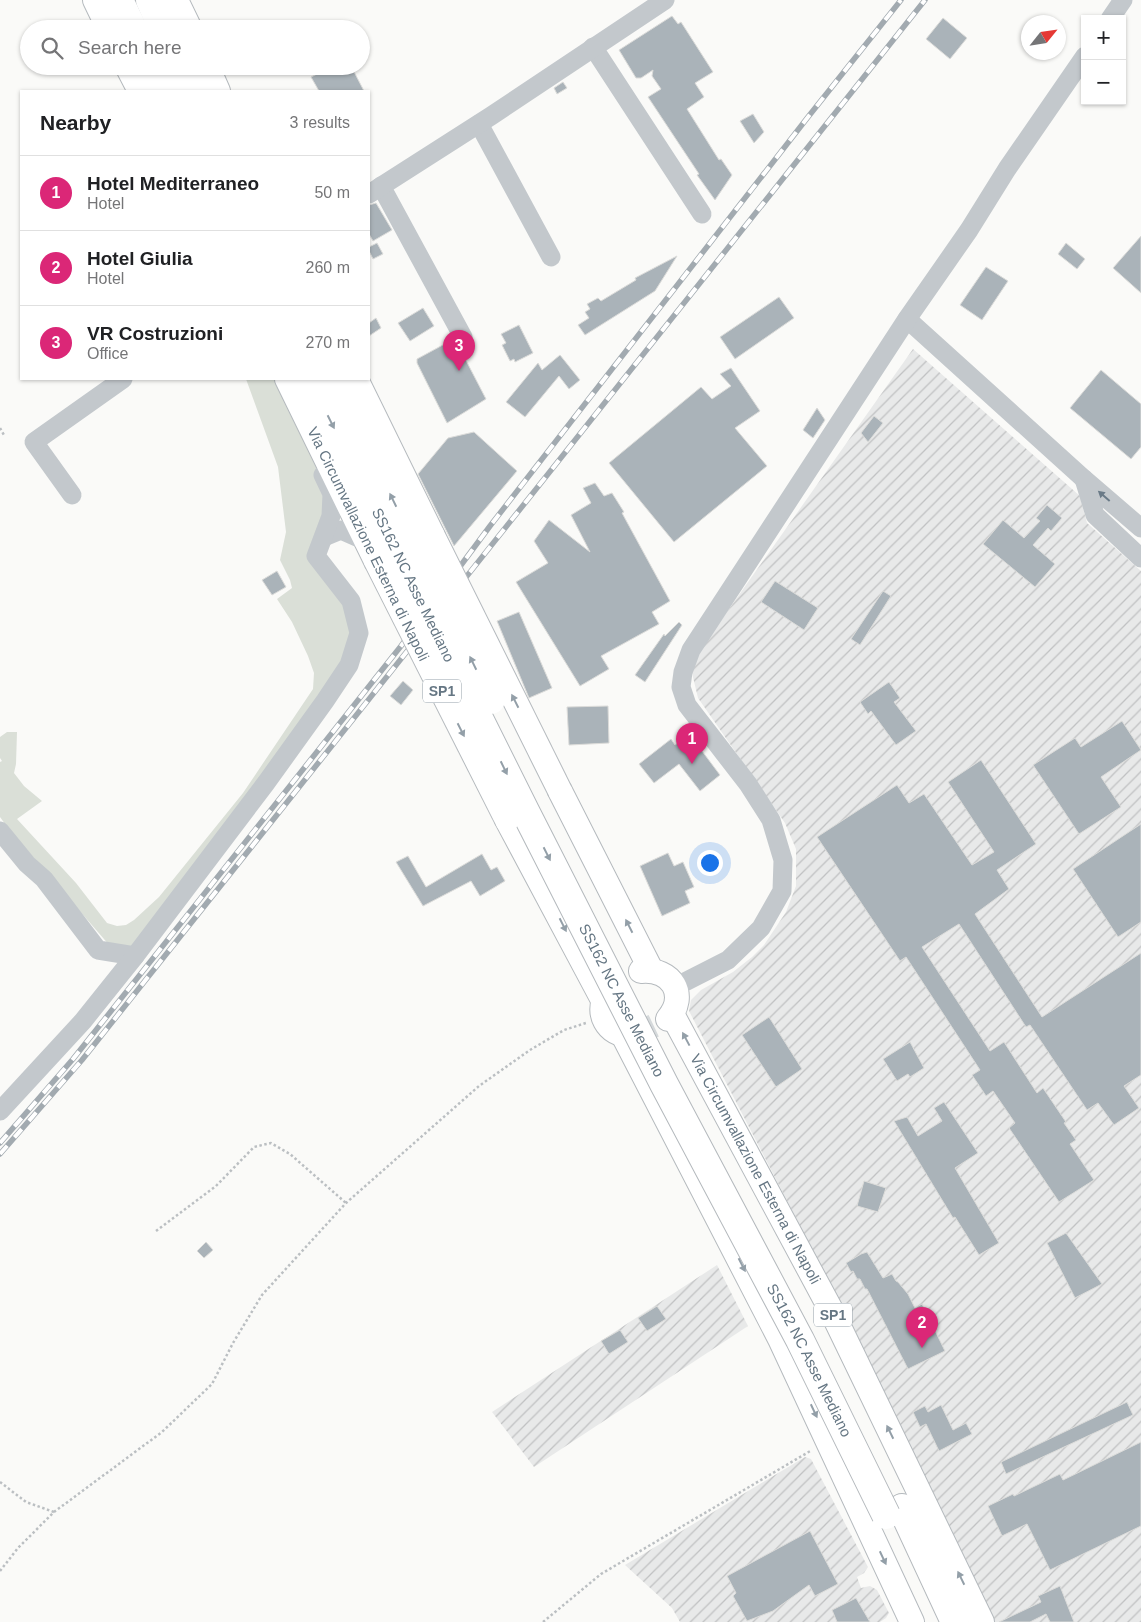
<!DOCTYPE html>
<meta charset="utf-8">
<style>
body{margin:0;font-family:Arial,sans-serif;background:#f2f2f2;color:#202124}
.controls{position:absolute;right:15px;top:15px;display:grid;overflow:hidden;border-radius:0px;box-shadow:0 1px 4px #0004}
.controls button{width:45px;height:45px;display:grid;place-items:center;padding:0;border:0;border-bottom:1px solid #e0e0e0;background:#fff;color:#202124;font:25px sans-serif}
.compass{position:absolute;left:1021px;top:15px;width:45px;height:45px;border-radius:50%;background:#fff;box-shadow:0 1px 4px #0004;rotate:60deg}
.you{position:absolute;left:709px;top:862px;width:18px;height:18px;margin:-12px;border:4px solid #fff;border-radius:50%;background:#1a73e8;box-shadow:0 0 0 8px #1a73e833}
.badge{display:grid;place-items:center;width:32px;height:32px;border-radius:50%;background:#db2777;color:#fff;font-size:16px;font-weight:700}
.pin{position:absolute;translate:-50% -41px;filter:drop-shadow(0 1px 2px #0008)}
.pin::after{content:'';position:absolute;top:26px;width:18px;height:15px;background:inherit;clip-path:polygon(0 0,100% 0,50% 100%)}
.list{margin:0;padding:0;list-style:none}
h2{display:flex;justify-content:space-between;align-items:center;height:65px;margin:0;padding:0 20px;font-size:21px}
h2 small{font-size:16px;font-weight:400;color:#757577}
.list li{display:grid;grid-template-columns:32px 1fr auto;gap:15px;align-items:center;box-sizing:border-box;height:75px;padding:0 20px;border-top:1px solid #e0e0e0}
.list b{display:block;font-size:19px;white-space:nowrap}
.list p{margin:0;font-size:16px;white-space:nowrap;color:#757577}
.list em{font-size:16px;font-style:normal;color:#757577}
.icon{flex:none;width:28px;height:28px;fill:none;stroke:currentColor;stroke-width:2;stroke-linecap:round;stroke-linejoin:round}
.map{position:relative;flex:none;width:1141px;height:1622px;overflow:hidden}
.search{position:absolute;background:#fff;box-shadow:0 1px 4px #0004;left:20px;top:20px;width:350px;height:55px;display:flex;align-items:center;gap:12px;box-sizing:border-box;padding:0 18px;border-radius:28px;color:#757577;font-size:19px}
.panel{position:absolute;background:#fff;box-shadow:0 1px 4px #0004;left:20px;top:90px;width:350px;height:290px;border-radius:0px}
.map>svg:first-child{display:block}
.industrial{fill:url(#industrial-furrows)}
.green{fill:#dadfd7}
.building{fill:#aab3b9;stroke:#dcdcda}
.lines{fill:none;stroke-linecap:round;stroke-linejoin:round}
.major-tunnel{stroke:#d5d9db;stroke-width:24;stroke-dasharray:24 12;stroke-linecap:butt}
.major-casing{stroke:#b5babe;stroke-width:26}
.highway-casing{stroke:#b4b9bd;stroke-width:30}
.path{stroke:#bbbfc2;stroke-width:2.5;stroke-dasharray:2.5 2.5;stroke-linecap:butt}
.minor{stroke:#c3c8cc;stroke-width:19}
.major{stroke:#fff;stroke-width:24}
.highway{stroke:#fff;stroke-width:28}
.rail-casing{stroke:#a2aab0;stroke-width:5.5}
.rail{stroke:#fff;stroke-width:4;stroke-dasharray:11;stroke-linecap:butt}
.major-bridge-casing{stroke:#b5babe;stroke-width:26;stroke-linecap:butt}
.highway-bridge-casing{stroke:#b4b9bd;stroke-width:30;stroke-linecap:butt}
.major-bridge{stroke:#fff;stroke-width:24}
.highway-bridge{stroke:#fff;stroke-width:28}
.oneway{fill:#939fa8}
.oneway2{fill:#6a7a87}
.labels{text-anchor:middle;stroke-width:5;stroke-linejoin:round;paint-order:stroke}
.shield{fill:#fff;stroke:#939fa8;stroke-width:1}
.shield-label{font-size:14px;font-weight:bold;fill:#657683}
.street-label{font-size:15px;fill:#657683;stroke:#fff}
</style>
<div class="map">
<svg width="1141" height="1622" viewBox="0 0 1141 1622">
<defs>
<pattern id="industrial-furrows" width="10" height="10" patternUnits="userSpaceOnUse" patternTransform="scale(1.25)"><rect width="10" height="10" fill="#e8e9e9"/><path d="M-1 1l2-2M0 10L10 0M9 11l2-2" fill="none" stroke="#c0c1c2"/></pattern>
</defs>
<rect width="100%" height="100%" fill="#fafaf8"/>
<g class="industrial">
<path d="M913 349 1080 496 1087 523 1141 571V1622H994L961 1550 824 1272 689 1011 691 1000 701 990 733 972 752 957 764 945 786 912 796 886V849L785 823 698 698 692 673 700 650Z"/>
<path d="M717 1265 748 1326 534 1467 492 1412Z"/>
<path d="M805 1457 811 1459 868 1567 864 1573 857 1577 861 1588 870 1586 877 1590 889 1613 886 1618 880 1622H680L672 1608 625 1565Z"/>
</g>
<path class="green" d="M246 379H280L306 443 327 489 329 499 315 542 343 596 354 623 346 659 135 949 110 946 8 828 0 817V762L2 761 0 758V737L7 732H17L16 764 14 773 24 786 42 801 17 819 76 883 107 923 117 926 126 925 134 920 159 897 243 793 313 689 314 673 308 656 292 622 277 599 292 588 290 580 280 560 286 532 278 467Z"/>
<g class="building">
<path d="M672 16 678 24 681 22 713 72 695 83 704 97 687 109 719 160 721 159 732 175 715 200 697 175 699 174 648 97 661 89 652 76 653 70 641 78H636L619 50Z"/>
<path d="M943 18 967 38 950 59 926 39Z"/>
<path d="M313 66H351L364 91H319L311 77 317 74Z"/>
<path d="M563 82 567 88 557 94 554 88Z"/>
<path d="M753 114 764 132 754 143 740 121Z"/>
<path d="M376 203 392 230 373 241 369 234V205Z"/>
<path d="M1141 236V293L1113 268Z"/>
<path d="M377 243 383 254 373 259 369 251V247Z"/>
<path d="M1066 243 1085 259 1077 269 1058 254Z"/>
<path d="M677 256 655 291 585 335 578 325 589 318 585 312 590 309 587 304 598 298 601 301 636 280 635 278Z"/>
<path d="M986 267 1008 281 982 320 960 305Z"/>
<path d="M779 297 794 318 735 359 720 337Z"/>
<path d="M423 308 434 326 410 341 398 323Z"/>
<path d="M376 318 381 328 369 336V323Z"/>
<path d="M519 325 533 353 515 362 514 359 510 361 502 345 506 343 501 334Z"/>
<path d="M452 340 459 347 486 399 447 423 417 363V359Z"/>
<path d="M560 355 580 380 569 389 559 376 525 417 506 402 538 363 542 370Z"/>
<path d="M731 368 760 411 735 428 767 466 674 542 609 463 701 387 712 399 731 386 720 374Z"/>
<path d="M1101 370 1141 404V447L1131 459 1070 408Z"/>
<path d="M817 408 825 420 813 438 803 430Z"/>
<path d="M874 416 883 423 868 442 861 433Z"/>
<path d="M474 432 517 471 454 546 418 474 448 438Z"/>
<path d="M595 483 604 496 612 493 624 512 622 513 670 601 652 612 659 624 601 656 609 669 580 686 516 582 548 563 534 541 549 520 590 552 571 515 591 503 583 488Z"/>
<path d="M1047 505 1062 518 1051 531 1048 528 1033 545 1055 564 1035 587 983 544 1003 520 1024 538 1040 521 1036 518Z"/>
<path d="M277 571 286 587 272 595 262 580Z"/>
<path d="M775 581 818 608 804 630 761 602Z"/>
<path d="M883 591 891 596 860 645 851 639Z"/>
<path d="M519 612 552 688 529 698 497 621Z"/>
<path d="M679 622 682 625 645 682 635 675 664 634 665 636Z"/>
<path d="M403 681 413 690 401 705 390 696Z"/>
<path d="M889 682 900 698 894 702 916 731 896 745 871 711 868 714 860 702Z"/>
<path d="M608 706 609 743 569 745 567 707Z"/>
<path d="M1122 721 1141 750 1101 777 1121 807 1079 834 1033 765 1075 738 1081 747Z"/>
<path d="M686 737 693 746 696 743 720 775 700 791 679 764 654 783 639 764 671 739 675 745Z"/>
<path d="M981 760 1036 844 997 870 1009 889 975 914 1042 1017 1141 953V1075L1124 1086 1139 1108 1114 1125 1098 1103 1087 1110 1030 1025 1026 1027 959 924 922 947 990 1051 1004 1042 1037 1093 1043 1088 1066 1122 1064 1123 1076 1140 1070 1144 1094 1180 1059 1202 1009 1128 1015 1123 993 1091 986 1096 972 1075 980 1070 906 957 900 961 817 837 897 785 909 803 924 794 972 865 994 852 948 782Z"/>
<path d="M1141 824V922L1118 937 1073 869Z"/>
<path d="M668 853 674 866 683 862 694 887 685 891 690 903 662 916 640 866Z"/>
<path d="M482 854 491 870 497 867 505 881 480 896 471 881 423 906 396 862 408 856 426 887Z"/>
<path d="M769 1017 802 1069 776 1087 742 1035Z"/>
<path d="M910 1042 924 1068 910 1077 908 1074 897 1081 883 1059Z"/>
<path d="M944 1102 978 1153 955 1168 999 1243 979 1255 955 1217 953 1218 894 1121 907 1117 918 1136 942 1121 934 1108Z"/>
<path d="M864 1181 886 1188 878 1212 857 1206Z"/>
<path d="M1066 1233 1102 1284 1075 1298 1047 1243Z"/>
<path d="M206 1242 213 1250 204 1258 197 1251Z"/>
<path d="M867 1252 883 1278 892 1274 896 1281 898 1282 908 1294 915 1308 922 1304 945 1351 908 1369 867 1289H865L860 1279H857L853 1271 851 1272 846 1263 861 1254Z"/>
<path d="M657 1306 666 1319 647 1331 638 1318Z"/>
<path d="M620 1330 628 1342 609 1354 601 1341Z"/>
<path d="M1127 1402 1133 1415 1006 1474 1001 1462Z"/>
<path d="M941 1405 953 1430 966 1423 972 1434 939 1451 926 1424 920 1427 913 1412 925 1406 928 1412Z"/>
<path d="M1141 1442V1526L1050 1570 1027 1524 1002 1536 988 1506 1013 1494 1014 1496 1060 1474 1063 1480Z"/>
<path d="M810 1531 838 1584 815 1596 809 1585 773 1611 747 1621 733 1596 736 1593 727 1576Z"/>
<path d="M1060 1586 1074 1622H1050L1046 1614 1030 1622H999L1041 1602 1038 1596Z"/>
<path d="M856 1598 870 1622H837L832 1610Z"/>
</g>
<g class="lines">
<path class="major-tunnel" d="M632 1036 668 1019"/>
<g class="major-casing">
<g id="major">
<path d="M95 0 109 29"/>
<path d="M176 0 190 29"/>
<path d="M127 66 140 91"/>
<path d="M207 66 218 91"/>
<path d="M287 379 376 561"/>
<path d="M356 379 433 536"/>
<path d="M560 791 651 970"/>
<path d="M507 820 603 1000"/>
<path d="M641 971C672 968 688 995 668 1019"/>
<path d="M608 991C595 1014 606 1034 632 1036"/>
<path id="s1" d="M672 1014 831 1310 982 1622"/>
<path d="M623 1035 780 1339 912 1622"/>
</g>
</g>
<g class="highway-casing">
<g id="highway">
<path d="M119 0 133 29"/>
<path d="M150 0 163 29"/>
<path d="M152 66 165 91"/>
<path d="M182 66 194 91"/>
<path d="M310 379 396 552"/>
<path d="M333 379 414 544"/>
<path d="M902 1508 955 1622"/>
</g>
</g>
<g class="path">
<path d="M0 428 4 435"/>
<path d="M156 1231 216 1186 254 1147 271 1143 290 1154 346 1203"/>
<path d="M0 1482 26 1502 54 1512"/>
<path d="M0 1571 18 1548 54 1512 162 1432 212 1384 233 1343 262 1295 346 1203 479 1086 530 1050 564 1030 586 1023"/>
<path d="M543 1622 601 1574 812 1450"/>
</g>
<g class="minor">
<path d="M1110 19 1123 0"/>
<path d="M593 47 702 214"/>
<path d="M479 124 551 257"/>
<path d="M381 186 463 337"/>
<path d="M369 194 491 116 665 0"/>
<path d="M907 319 1084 479"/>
<path d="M72 495 34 442 123 379"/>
<path d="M1141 528 1084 479 1095 515 1141 558"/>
<path d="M324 537 341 530 366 541"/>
<path d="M0 831 27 864 44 879 98 950 135 956"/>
<path d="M675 987 728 960 761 928 782 891 783 860 771 820 748 784 687 705 681 687 683 672 691 650 907 319 969 230 1007 169 1085 56"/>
<path d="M0 1111 83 1021 135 956 266 783 325 701 349 665 359 633 351 601 316 556 331 516 332 494 323 475"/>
</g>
<use href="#major" class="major"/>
<use href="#highway" class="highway"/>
<g class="rail-casing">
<g id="rail">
<path d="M0 1143 73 1059 401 646 490 526 808 117 901 0"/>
<path d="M0 1154 82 1060 925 0"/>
</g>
</g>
<use href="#rail" class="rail"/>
<g class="major-bridge-casing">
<g id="major-bridge">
<path d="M433 536 560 791"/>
<path d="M376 561 507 820"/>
</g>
</g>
<g class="highway-bridge-casing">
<g id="highway-bridge">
<path d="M414 544 491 700"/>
<path id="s2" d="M396 552 525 811 664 1084 800 1340 886 1515"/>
</g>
</g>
<use href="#major-bridge" class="major-bridge"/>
<use href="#highway-bridge" class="highway-bridge"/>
</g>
<defs><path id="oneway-solid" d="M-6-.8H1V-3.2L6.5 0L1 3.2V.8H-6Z" transform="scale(1.25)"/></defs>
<g class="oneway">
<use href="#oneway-solid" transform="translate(331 422) rotate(63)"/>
<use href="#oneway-solid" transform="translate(393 500) rotate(-116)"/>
<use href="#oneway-solid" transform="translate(473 663) rotate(-116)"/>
<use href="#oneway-solid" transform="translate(515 701) rotate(-117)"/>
<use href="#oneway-solid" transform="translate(461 730) rotate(63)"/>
<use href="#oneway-solid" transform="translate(504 768) rotate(64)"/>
<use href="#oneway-solid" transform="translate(547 854) rotate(63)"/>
<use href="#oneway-solid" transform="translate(563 925) rotate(63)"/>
<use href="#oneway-solid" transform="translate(629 926) rotate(-117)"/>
<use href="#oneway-solid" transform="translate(686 1039) rotate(-118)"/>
<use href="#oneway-solid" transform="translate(742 1265) rotate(63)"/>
<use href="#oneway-solid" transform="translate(814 1411) rotate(65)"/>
<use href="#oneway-solid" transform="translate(890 1432) rotate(-116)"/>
<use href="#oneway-solid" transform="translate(883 1558) rotate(65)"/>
<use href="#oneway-solid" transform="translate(961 1578) rotate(-116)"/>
</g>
<use class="oneway2" href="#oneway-solid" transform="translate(1104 496) rotate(-139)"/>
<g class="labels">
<g class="shield">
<rect x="423" y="679.5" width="38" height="23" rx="4"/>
<rect x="814" y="1303.5" width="38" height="23" rx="4"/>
</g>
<g class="shield-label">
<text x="442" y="696">SP1</text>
<text x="833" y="1320">SP1</text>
</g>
<g class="street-label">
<text transform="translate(368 544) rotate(64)" y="5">Via Circumvallazione Esterna di Napoli</text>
<text transform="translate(413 585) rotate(64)" y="5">SS162 NC Asse Mediano</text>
<text dy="5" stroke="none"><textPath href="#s2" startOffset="502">SS162 NC Asse Mediano</textPath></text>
<text dy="5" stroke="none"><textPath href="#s1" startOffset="176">Via Circumvallazione Esterna di Napoli</textPath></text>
<text dy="5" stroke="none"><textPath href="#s2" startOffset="908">SS162 NC Asse Mediano</textPath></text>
</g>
</g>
</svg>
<div class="controls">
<button>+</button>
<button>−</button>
</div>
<svg class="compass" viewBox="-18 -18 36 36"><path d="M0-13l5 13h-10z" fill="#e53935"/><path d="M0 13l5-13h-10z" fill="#757577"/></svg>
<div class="you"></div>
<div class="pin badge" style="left:692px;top:764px">1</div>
<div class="pin badge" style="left:922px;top:1348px">2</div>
<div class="pin badge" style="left:459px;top:371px">3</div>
<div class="search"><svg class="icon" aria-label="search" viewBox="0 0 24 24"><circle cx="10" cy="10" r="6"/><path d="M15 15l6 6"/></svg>Search here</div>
<section class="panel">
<h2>Nearby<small>3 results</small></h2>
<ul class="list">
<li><span class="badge">1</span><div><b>Hotel Mediterraneo</b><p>Hotel</p></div><em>50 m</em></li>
<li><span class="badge">2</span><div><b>Hotel Giulia</b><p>Hotel</p></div><em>260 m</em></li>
<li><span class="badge">3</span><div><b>VR Costruzioni</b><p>Office</p></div><em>270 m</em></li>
</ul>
</section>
</div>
